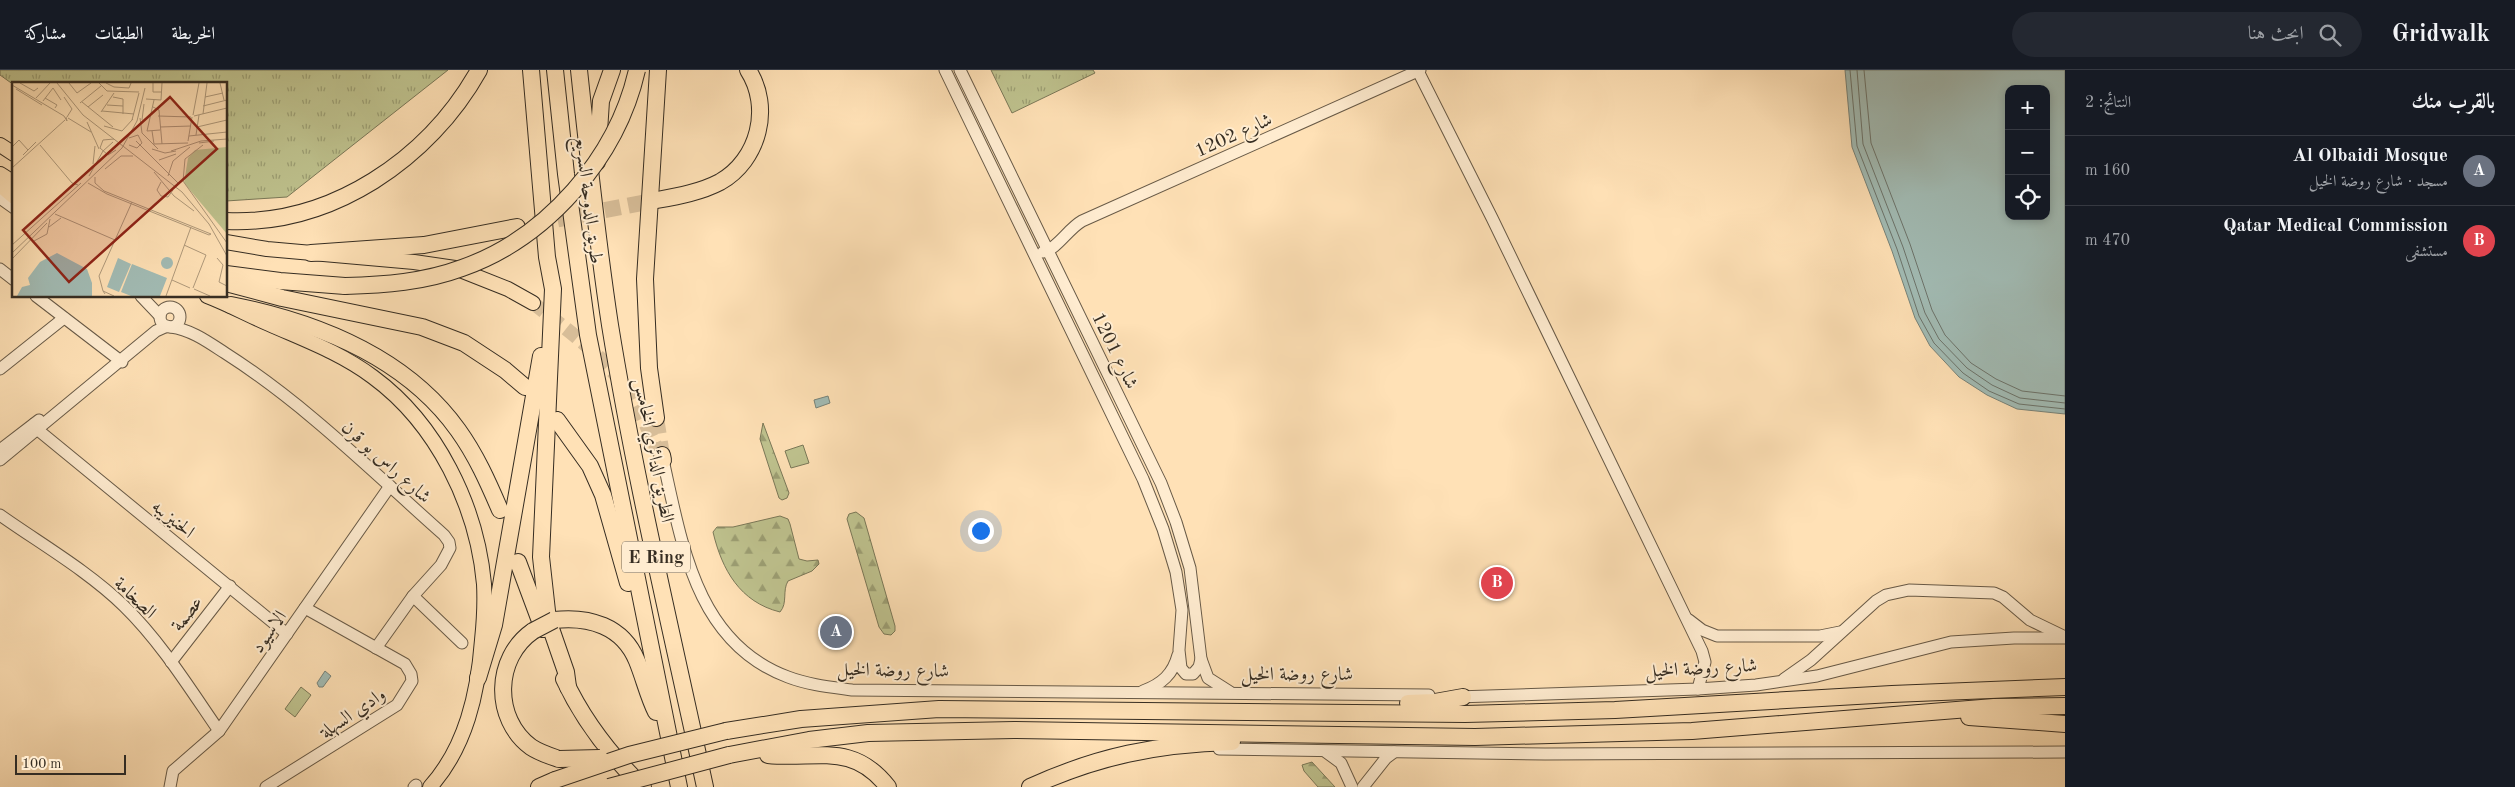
<!DOCTYPE html>
<html lang="ar">
<meta charset="utf-8">
<style>
body{margin:0;font-family:"Old Standard TT",Amiri,serif;background:#242831;color:#f1f3f6;direction:rtl}
.controls{position:absolute;right:15px;top:15px;display:grid;overflow:hidden;border-radius:10px;box-shadow:0 2px 8px #0003}
.controls button{width:45px;height:45px;display:grid;place-items:center;padding:0;border:0;border-bottom:1px solid #363941;background:#171b24;color:#f1f3f6;font:25px sans-serif}
.scale{position:absolute;left:15px;bottom:12px;width:111px;box-sizing:border-box;padding-left:5px;border:2px solid #362d22;border-top:0;font-size:14px;line-height:18px;white-space:nowrap;color:#362d22;-webkit-text-stroke:4px #ffecd0;paint-order:stroke}
.you{position:absolute;left:980px;top:460px;width:18px;height:18px;margin:-12px;border:4px solid #fff;border-radius:50%;background:#1a73e8;box-shadow:0 0 0 8px #1a73e833}
.badge{display:grid;place-items:center;width:32px;height:32px;border-radius:50%;background:#8c9099;color:#fff;font-size:16px;font-weight:700}
.pin{position:absolute;translate:-50% -50%;border:2px solid #fff;box-shadow:0 1px 5px #0006}
.list{margin:0;padding:0;list-style:none}
h2{display:flex;justify-content:space-between;align-items:center;height:65px;margin:0;padding:0 20px;font-size:21px}
h2 small{font-size:16px;font-weight:400;color:#9ea1a6}
.list li{display:grid;grid-template-columns:32px 1fr auto;gap:15px;align-items:center;box-sizing:border-box;height:70px;padding:0 20px;border-top:1px solid #363941}
.list b{display:block;font-size:19px;white-space:nowrap}
.list p{margin:0;font-size:16px;white-space:nowrap;color:#9ea1a6}
.list em{font-size:16px;font-style:normal;color:#9ea1a6}
.icon{flex:none;width:28px;height:28px;fill:none;stroke:currentColor;stroke-width:2;stroke-linecap:round;stroke-linejoin:round}
.map{position:relative;flex:none;width:2065px;height:717px;overflow:hidden;direction:ltr}
header{display:flex;align-items:center;gap:30px;box-sizing:border-box;height:70px;padding:0 25px;background:#171b24;border-bottom:1px solid #363941}
header strong{font-size:24px}
nav{display:flex;gap:28px;margin-inline-start:auto;font-size:18px}
.search{width:350px;height:45px;background:#242831;display:flex;align-items:center;gap:12px;box-sizing:border-box;padding:0 18px;border-radius:28px;color:#9ea1a6;font-size:19px}
main{display:flex}
aside{flex:1;background:#171b24}
.map>svg:first-child{display:block}
.green{fill:#bfc38f;stroke:#7a7858}
.forest{fill:url(#forest-firs);stroke:#7a7858}
.park{fill:url(#park-tufts);stroke:#7a7858}
.water{fill:#a2bcb5;stroke:#77837a;fill-rule:evenodd}
.lines{fill:none;stroke-linecap:round;stroke-linejoin:round}
.shore{stroke:#6c746c;stroke-width:1}
.major-tunnel{stroke:#d7bd98;stroke-width:14;stroke-dasharray:14 7;stroke-linecap:butt}
.highway-tunnel{stroke:#d7bd98;stroke-width:16;stroke-dasharray:16 8;stroke-linecap:butt}
.minor-casing{stroke:#685a47;stroke-width:13}
.major-casing{stroke:#362d22;stroke-width:16}
.highway-casing{stroke:#362d22;stroke-width:18}
.minor{stroke:#ffecd0;stroke-width:11}
.major{stroke:#ffe1b6;stroke-width:14}
.highway{stroke:#ffe1b6;stroke-width:16}
.highway-bridge-casing{stroke:#362d22;stroke-width:18;stroke-linecap:butt}
.highway-bridge{stroke:#ffe1b6;stroke-width:16}
.labels{text-anchor:middle;stroke-width:4;stroke-linejoin:round;paint-order:stroke}
.shield{fill:#ffecd0;stroke:#726656;stroke-width:1}
.shield-label{font-size:18px;font-weight:bold;fill:#362d22}
.street-label{font-size:19px;fill:#362d22;stroke:#ffecd0}
.inset-road{fill:none;stroke:#af997b;stroke-width:1}
.view{fill:#8f2418;fill-opacity:0.15;stroke:#8f2418;stroke-width:2.5}
.inset-edge{fill:none;stroke:#362d22;stroke-width:2.5}
</style>
<header>
<strong>Gridwalk</strong>
<div class="search"><svg class="icon" aria-label="search" viewBox="0 0 24 24"><circle cx="10" cy="10" r="6"/><path d="M15 15l6 6"/></svg>ابحث هنا</div>
<nav><a>الخريطة</a><a>الطبقات</a><a>مشاركة</a></nav>
</header>
<main>
<aside>
<h2>بالقرب منك<small>النتائج: 2</small></h2>
<ul class="list">
<li><span class="badge" style="background:#6b7280">A</span><div><b>Al Olbaidi Mosque</b><p>مسجد · شارع روضة الخيل</p></div><em>160 m</em></li>
<li><span class="badge" style="background:#e0444e">B</span><div><b>Qatar Medical Commission</b><p>مستشفى</p></div><em>470 m</em></li>
</ul>
</aside>
<div class="map">
<svg width="2065" height="717" viewBox="0 0 2065 717">
<defs>
<pattern id="forest-firs" width="22" height="20" patternUnits="userSpaceOnUse" patternTransform="scale(1.25)"><rect width="22" height="20" fill="#bfc38f"/><path d="M5 1l3.5 6h-7zM16 11l3.5 6h-7z" fill="#9c9f74"/></pattern>
<pattern id="park-tufts" width="24" height="20" patternUnits="userSpaceOnUse" patternTransform="scale(1.25)"><rect width="24" height="20" fill="#bfc38f"/><path d="M3 7l-1-3M5 7V3M7 7l1-3M15 17l-1-3M17 17v-4M19 17l1-3" fill="none" stroke="#9c9f74"/></pattern>
</defs>
<rect width="100%" height="100%" fill="#ffe1b6"/>
<filter id="stains"><feTurbulence type="fractalNoise" baseFrequency=".004" numOctaves="4"/><feColorMatrix values="0 0 0 0 .2 0 0 0 0 .09 0 0 0 0 .02 0 0 0 .5 -.17"/></filter>
<radialGradient id="worn" r=".72"><stop offset=".6" stop-color="#630" stop-opacity="0"/><stop offset="1" stop-color="#630" stop-opacity=".3"/></radialGradient>
<g class="green">
<path d="M803 375 809 393 791 398 785 381Z"/>
<path d="M301 617 311 625 295 647 285 639Z"/>
</g>
<g class="forest">
<path d="M763 353 789 423 787 428 782 430 779 428 760 369Z"/>
<path d="M856 442 864 448 895 556V561L891 565 884 564 879 557 847 449 849 444Z"/>
<path d="M780 446 788 449 790 454 799 489 807 491 818 490 819 494 812 501 788 511C782 521 788 533 780 542 740 532 722 500 713 462L717 457H733Z"/>
<path d="M1312 692 1335 717H1318L1304 701 1302 695Z"/>
</g>
<g class="park">
<path d="M0 0H448L287 127 226 131V14L14 15 0 5Z"/>
<path d="M991 0H1093L1095 3 1012 43Z"/>
</g>
<g class="water">
<path d="M1845 0H2065V344L2017 339 1987 325 1959 307 1930 276 1915 248 1892 181 1852 77ZM2009 19H2046V146H2009Z"/>
<path d="M828 326 830 333 816 338 814 330Z"/>
<path d="M325 601 331 606 323 617H319L317 613Z"/>
</g>
<g class="lines">
<g class="shore">
<path d="M1850 0 1857 76 1897 179 1919 246 1934 273 1963 303 1989 321 2019 334 2065 339"/>
<path d="M1857 0 1863 74 1903 177 1925 243 1939 269 1967 298 1992 315 2020 328 2065 333"/>
<path d="M1864 0 1871 73 1910 174 1932 240 1945 265 1971 293 1996 309 2022 321 2065 326"/>
</g>
<path class="major-tunnel" d="M533 233C567 260 608 288 631 326 642 344 650 365 660 385"/>
<g class="highway-tunnel">
<path d="M534 154 657 130"/>
<path d="M656 348 662 385"/>
</g>
<g class="minor-casing">
<g id="minor">
<path d="M945 0 1143 409 1163 459 1176 502 1182 540 1179 580 1181 598 1186 604H1193L1199 597 1201 589"/>
<path d="M960 0 1161 413 1176 452 1190 498 1201 589 1208 608 1230 622"/>
<path d="M1418 1 1492 148 1702 581 1705 592 1698 619"/>
<path d="M0 128 14 138"/>
<path d="M1043 182C1056 180 1068 159 1082 151L1420 0"/>
<path d="M0 199 14 210"/>
<path d="M36 226 122 292"/>
<path d="M141 226 160 246"/>
<circle cx="170" cy="247" r="10"/>
<path d="M171 257C192 260 208 272 225 283 305 334 373 402 444 465L449 472 450 478 441 495 413 526 376 578"/>
<path d="M0 299 64 248"/>
<path d="M34 354 38 360 287 564"/>
<path d="M0 380 39 350"/>
<path d="M0 390 156 261 167 256"/>
<path d="M663 390C682 474 696 573 788 607 809 615 830 617 852 620L1429 625"/>
<path d="M0 445C41 474 88 501 124 536 161 572 190 619 219 661"/>
<path d="M413 526 462 573"/>
<path d="M1689 550 1702 560 1717 566H1820L1840 562"/>
<path d="M171 592 230 516"/>
<path d="M1784 609 1811 590 1876 531 1886 525 1909 520 1994 523 2003 527 2030 550 2063 566"/>
<path d="M1143 621C1162 614 1173 604 1178 585"/>
<path d="M1457 627 1698 619 1756 615 1817 606 1951 572 2014 568H2065"/>
<path d="M1219 679 1545 684 2065 682"/>
<path d="M1326 682 1341 693 1352 717"/>
<path d="M170 717 173 701 219 661 390 416"/>
<path d="M266 717 397 635 412 611 411 604 405 594 305 538"/>
<path d="M414 717 416 715"/>
<path d="M1363 717 1386 688 1394 682"/>
</g>
</g>
<g class="major-casing">
<g id="major">
<path d="M0 75 14 84"/>
<path d="M0 115 14 127"/>
<path d="M226 172 267 179 414 192 455 198 508 219 533 233"/>
<path d="M207 226C228 234 248 245 269 254 305 270 341 283 373 307 437 354 477 436 484 514 485 533 484 551 482 570 478 623 466 677 430 717"/>
</g>
</g>
<g class="highway-casing">
<g id="highway">
<path d="M531 0 547 187 553 219 541 487 548 550 566 602 568 617"/>
<path d="M555 0 566 104 588 265 679 717"/>
<path d="M579 0C588 85 597 170 610 255 635 410 672 563 705 717"/>
<path d="M597 92 601 31 612 0"/>
<path d="M0 105 14 114"/>
<path d="M657 130C679 126 701 122 720 112 759 90 772 37 748 0"/>
<path d="M226 151C332 156 429 89 479 0"/>
<path d="M311 183 424 175 517 157"/>
<path d="M226 204 280 211 345 216"/>
<path d="M226 213 282 228 422 257 464 273 505 300 525 317"/>
<path d="M231 235C316 252 405 286 458 360 476 385 488 412 500 440"/>
<path d="M656 348 649 298 645 209 658 0"/>
<path d="M557 350 590 396 603 425 628 513"/>
<path d="M662 385 663 390"/>
<path d="M518 492 543 559"/>
<path d="M554 550C589 546 623 556 637 591 644 608 648 626 656 642"/>
<path d="M533 561C494 588 493 649 531 677 540 683 550 686 559 689"/>
<path d="M478 608 494 555 541 286"/>
<path d="M564 609C583 650 611 686 643 717"/>
<path d="M1408 633 1435 632 1463 627"/>
<path d="M1969 647 2065 654"/>
<path d="M726 661 801 649 939 639 1465 644 1615 640 1892 624 2065 617"/>
<path d="M729 685 809 670 868 663 1014 660 1475 667 1692 661 1994 637 2065 636"/>
<path d="M768 685C816 690 852 671 888 717"/>
<path d="M539 717 555 710"/>
<path d="M1030 717C1098 686 1157 674 1232 672"/>
</g>
</g>
<use href="#minor" class="minor"/>
<use href="#major" class="major"/>
<use href="#highway" class="highway"/>
<g class="highway-bridge-casing">
<g id="highway-bridge">
<path d="M345 216C385 215 424 212 462 198 547 168 617 88 637 0"/>
<path d="M533 561 554 550"/>
<path d="M559 689 600 688"/>
<path d="M555 710 629 685 726 661"/>
<path d="M609 717 729 685"/>
</g>
</g>
<use href="#highway-bridge" class="highway-bridge"/>
</g>
<g class="labels">
<rect class="shield" x="622" y="471.5" width="68" height="31" rx="4"/>
<g class="shield-label">
<text x="656" y="493">E Ring</text>
</g>
<g class="street-label">
<text transform="translate(1233 64) rotate(-24)" y="7">شارع 1202</text>
<text transform="translate(590 130) rotate(83)" y="7">طريق الدوحة السريع</text>
<text transform="translate(1116 280) rotate(64)" y="7">شارع 1201</text>
<text transform="translate(655 380) rotate(79)" y="7">الطريق الدائري الخامس</text>
<text transform="translate(387 391) rotate(42)" y="7">شارع راس بو قرن</text>
<text transform="translate(174 448) rotate(39)" y="7">الحنيزيبه</text>
<text transform="translate(136 527) rotate(44)" y="7">الصخامة</text>
<text transform="translate(186 543) rotate(-52)" y="7">عصمة</text>
<text transform="translate(268 561) rotate(-55)" y="7">الاسيود</text>
<text transform="translate(1701 597) rotate(-3)" y="7">شارع روضة الخيل</text>
<text transform="translate(893 599) rotate(1)" y="7">شارع روضة الخيل</text>
<text x="1297" y="610">شارع روضة الخيل</text>
<text transform="translate(352 642) rotate(-34)" y="7">وادي السهلة</text>
</g>
</g>
<g transform="translate(12 12)">
<rect width="215" height="215" fill="#ffe1b6"/>
<path d="M215 65V152L172 101 176 76 183 68Z" fill="#bfc38f"/>
<path d="M45 171 75 187 80 201V214H5L10 205 18 203 16 196 28 180ZM149 181a6 6 0 1 1 12 0a6 6 0 1 1-12 0ZM106 176 119 182 107 210 95 205ZM120 182 155 196 148 214H119L109 210Z" fill="#a2bcb5"/>
<path class="inset-road" d="M8 1 22 9 26 6M45 1 71 33 170 110 197 142 215 174M57 1 65 11 79 1M87 1 95 9 127 10M94 1 102 5 117 6 119 1M141 1V10H150M208 1 212 18M0 3 52 34 55 39 54 35M4 7 30 23M52 15 60 27 55 35M101 15 111 17V32M193 15 211 11M24 16 38 1M33 16 45 23 43 26M134 17 149 18 150 1M142 18 135 49 148 48M31 19 41 6 49 18M70 20 101 45M68 21 89 4M95 23 111 24M191 24 215 18M76 25 91 13M141 25 147 28 150 62M90 29 122 32M89 30 102 11M191 32 195 1M181 33 187 1M146 34 179 35M182 34 215 26M56 36 79 50M128 36 130 51 146 67M120 38 127 11M130 38 132 22M75 40 87 67M92 44 110 49 121 37M148 45 179 44M185 45 215 38M140 49 142 62 176 61M184 53 187 33M177 54 215 50M102 57 91 58 88 66 96 73 104 68M124 59 166 101M176 59 180 35M187 61 202 59M28 63 60 101 66 103M117 63 125 66 130 61 126 53 117 56M191 63 173 77 171 99 215 161M0 65 7 58 16 68M140 67 153 71 164 69M159 69 189 59 215 57M11 73 24 60M147 78 164 72M81 82 83 64M0 86 53 38M93 87 109 74H121M142 90 162 114 182 129M77 94 91 69 101 60M156 94 161 79 178 65M149 100 145 108 149 114 156 115 161 108M76 101 95 112 197 153 199 152 92 109 83 101V95M43 132 103 158M37 145 49 136M22 159 35 152 38 137M0 163 69 101M172 163 194 173 181 206M0 171 110 66 125 39 133 6M205 176 211 183 207 200 215 204M0 177 35 141M160 198 178 206M182 207 198 214M91 209 87 194 120 120M93 212 91 209 102 214M154 214 179 145"/>
<path class="view" d="M158 15 205 67 57 200 11 148Z"/>
<rect width="215" height="215" class="inset-edge"/>
</g>
<rect width="100%" height="100%" filter="url(#stains)"/>
<rect width="100%" height="100%" fill="url(#worn)"/>
</svg>
<div class="controls">
<button>+</button>
<button>−</button>
<button><svg class="icon" aria-label="locate" viewBox="0 0 24 24"><circle cx="12" cy="12" r="6"/><path d="M12 2v4M12 18v4M2 12h4M18 12h4"/></svg></button>
</div>
<div class="scale">100 m</div>
<div class="you"></div>
<div class="pin badge" style="left:836px;top:562px;background:#6b7280">A</div>
<div class="pin badge" style="left:1497px;top:513px;background:#e0444e">B</div>
</div>
</main>
